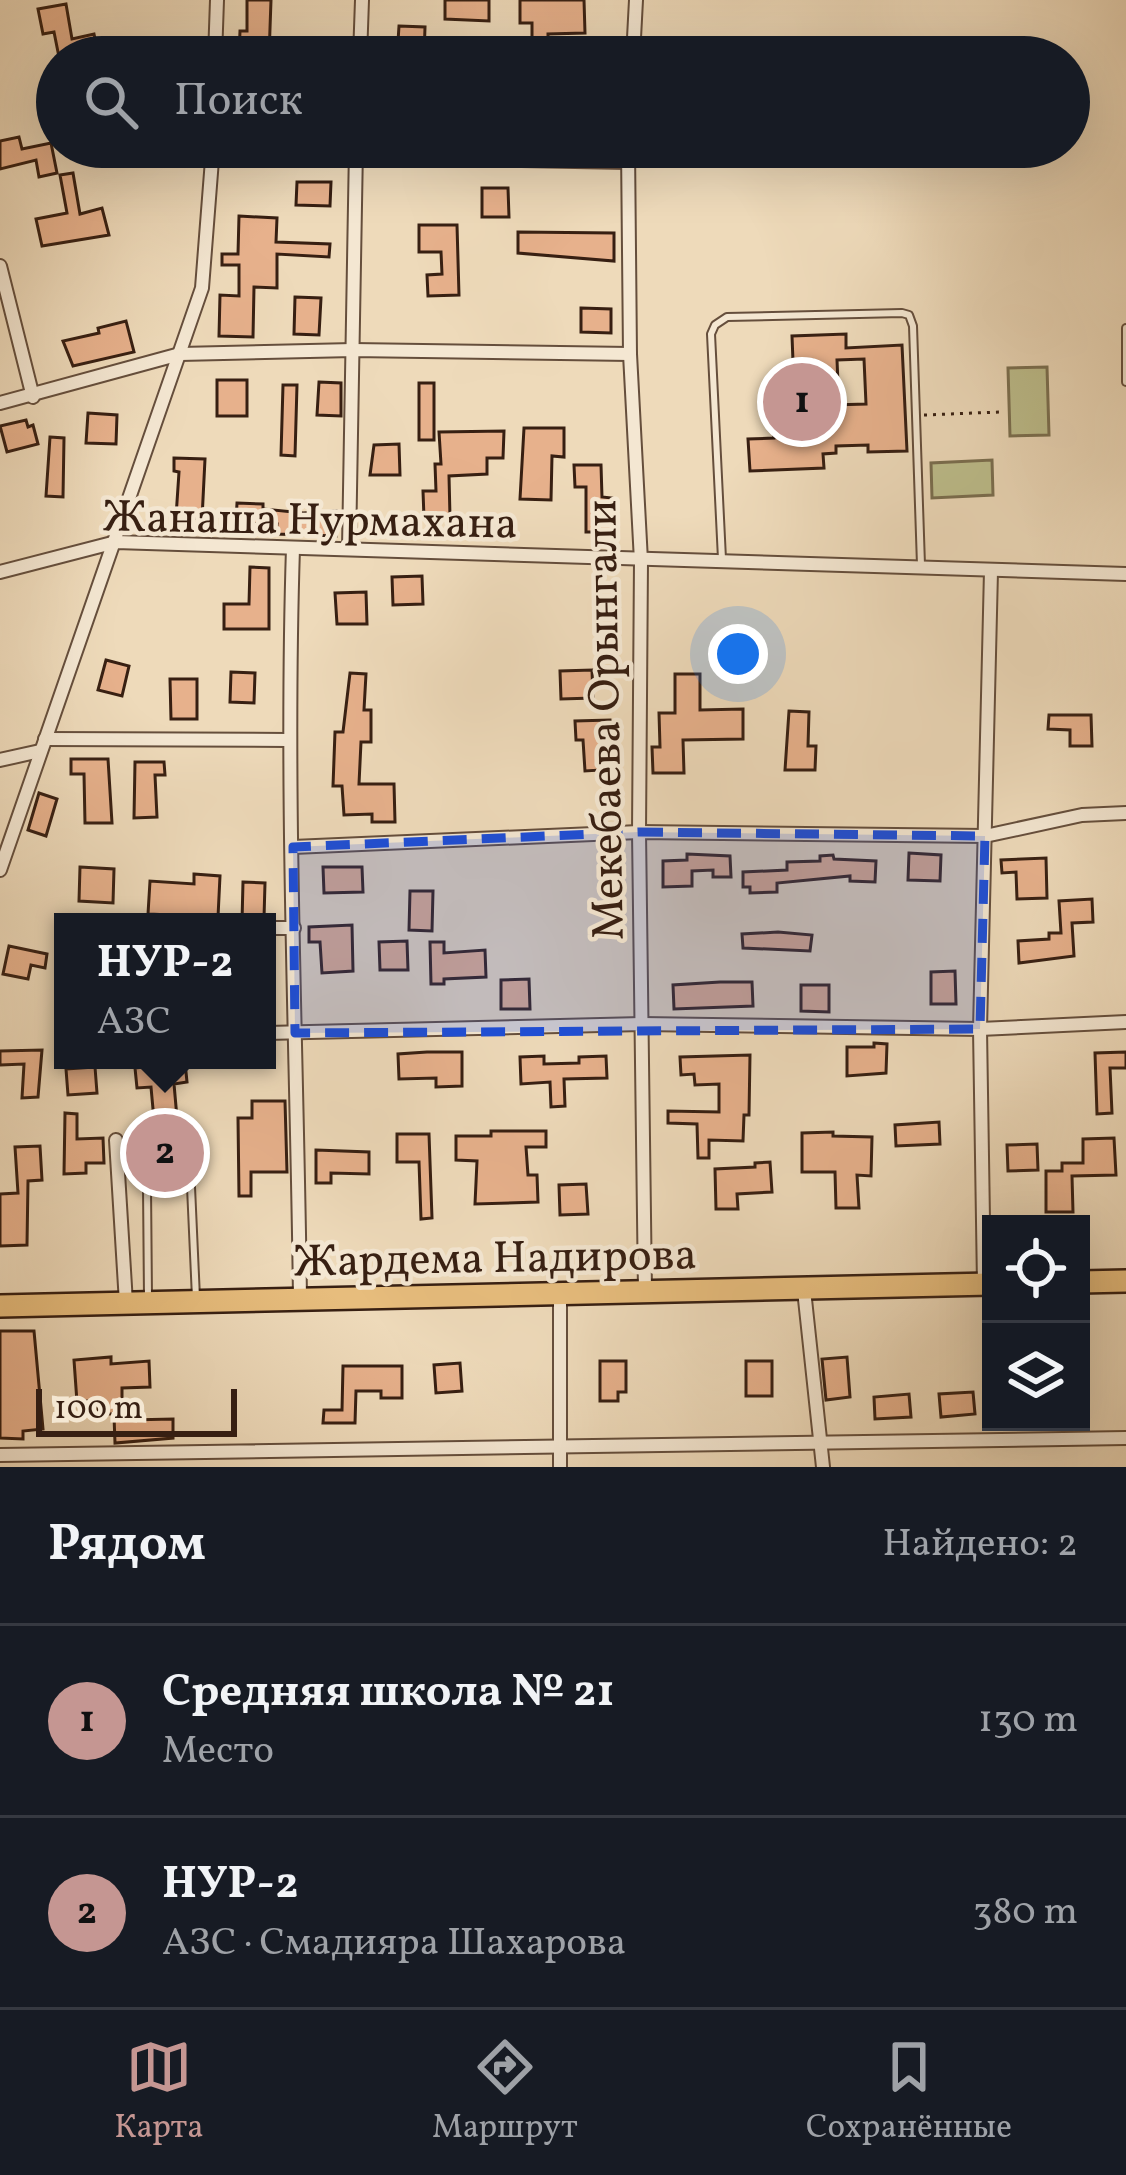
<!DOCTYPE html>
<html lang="ru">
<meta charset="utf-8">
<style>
body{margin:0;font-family:Vollkorn,serif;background:#20242c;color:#f1f3f6}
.controls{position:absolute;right:36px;bottom:36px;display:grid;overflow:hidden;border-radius:0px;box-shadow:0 12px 48px #0002}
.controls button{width:108px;height:108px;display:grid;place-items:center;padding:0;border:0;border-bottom:3px solid #363941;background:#171b24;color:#f1f3f6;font:60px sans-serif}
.scale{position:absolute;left:36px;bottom:30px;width:201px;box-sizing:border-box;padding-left:12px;border:6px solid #371f12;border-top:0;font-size:33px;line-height:42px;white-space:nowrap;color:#371f12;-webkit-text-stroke:9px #f4e7d2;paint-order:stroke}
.you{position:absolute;left:738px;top:654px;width:42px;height:42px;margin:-30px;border:9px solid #fff;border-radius:50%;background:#1a73e8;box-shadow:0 0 0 18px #1a73e833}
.badge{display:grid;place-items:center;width:78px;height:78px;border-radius:50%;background:#c59692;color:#111;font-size:39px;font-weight:700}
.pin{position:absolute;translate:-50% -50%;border:6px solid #fff;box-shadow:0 3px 12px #0006}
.popup{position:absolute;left:54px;top:913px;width:222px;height:156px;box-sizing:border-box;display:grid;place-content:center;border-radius:0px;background:#171b24;filter:drop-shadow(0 3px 9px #0005);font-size:39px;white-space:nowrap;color:#9ea1a6}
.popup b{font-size:45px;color:#f1f3f6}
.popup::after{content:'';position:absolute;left:50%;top:100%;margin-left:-24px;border:24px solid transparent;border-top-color:#171b24}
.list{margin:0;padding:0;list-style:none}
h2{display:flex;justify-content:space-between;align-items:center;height:156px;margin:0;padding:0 48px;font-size:51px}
h2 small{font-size:39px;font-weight:400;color:#9ea1a6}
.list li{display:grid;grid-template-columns:78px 1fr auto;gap:36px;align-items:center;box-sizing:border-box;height:192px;padding:0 48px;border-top:3px solid #363941}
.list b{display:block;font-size:45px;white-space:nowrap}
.list p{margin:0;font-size:39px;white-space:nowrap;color:#9ea1a6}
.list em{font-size:39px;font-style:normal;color:#9ea1a6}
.icon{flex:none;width:66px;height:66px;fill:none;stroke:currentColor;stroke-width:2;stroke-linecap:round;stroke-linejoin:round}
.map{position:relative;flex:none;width:1126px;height:1467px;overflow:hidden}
.search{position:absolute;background:#171b24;box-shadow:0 12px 48px #0002;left:36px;right:36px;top:36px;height:132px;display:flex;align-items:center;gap:30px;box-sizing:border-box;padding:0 42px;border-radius:66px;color:#9ea1a6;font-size:45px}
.sheet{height:540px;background:#171b24}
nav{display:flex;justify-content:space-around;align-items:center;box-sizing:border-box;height:168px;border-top:3px solid #363941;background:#171b24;font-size:33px;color:#9ea1a6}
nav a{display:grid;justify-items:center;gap:6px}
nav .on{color:#c59692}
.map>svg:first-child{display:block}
.green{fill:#bdbe8c;stroke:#7a6e4f;stroke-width:3}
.building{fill:#e7b18c;stroke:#371f12;stroke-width:3;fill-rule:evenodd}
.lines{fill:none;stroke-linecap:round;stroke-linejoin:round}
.service-casing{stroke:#654e3c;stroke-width:10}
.minor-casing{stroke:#654e3c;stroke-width:16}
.trunk-casing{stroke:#371f12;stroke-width:26}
.path{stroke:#371f12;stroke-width:3;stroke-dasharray:3 6;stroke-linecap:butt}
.service{stroke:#f4e7d2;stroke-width:6}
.minor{stroke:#f4e7d2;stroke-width:12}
.trunk{stroke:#e7bd7d;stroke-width:21}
.marked{fill:#1d4ed8;fill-opacity:0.2;stroke:#1d4ed8;stroke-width:9;stroke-dasharray:24 15;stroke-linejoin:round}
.labels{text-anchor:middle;stroke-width:9;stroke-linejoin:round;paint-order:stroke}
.street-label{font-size:45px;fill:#371f12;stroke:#f4e7d2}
</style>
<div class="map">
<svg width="1126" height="1467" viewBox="0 0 1126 1467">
<rect width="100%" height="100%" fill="#eedaba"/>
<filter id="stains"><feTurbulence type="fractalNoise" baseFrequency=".00167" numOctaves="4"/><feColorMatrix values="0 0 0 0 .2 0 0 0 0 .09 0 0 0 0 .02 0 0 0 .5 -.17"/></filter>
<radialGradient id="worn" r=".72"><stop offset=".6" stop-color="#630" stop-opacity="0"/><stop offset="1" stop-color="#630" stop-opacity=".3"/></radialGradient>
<g class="green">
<path d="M1047 367 1049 435 1010 436 1008 368Z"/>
<path d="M992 460 993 495 932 498 931 463Z"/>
</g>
<g class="building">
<path d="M247 0H271L269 57 239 56 240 31H247Z"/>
<path d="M445 0H489V21L445 19Z"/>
<path d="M520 0H584L585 33 548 34V39H532V23H520Z"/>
<path d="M66 4 72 39 94 34 99 57H59L54 32 43 34 38 9Z"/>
<path d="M399 26 425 27 424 57H397Z"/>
<path d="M19 137 22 149 51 143 57 173 39 177 36 160 0 169V141Z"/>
<path d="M73 173 80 214 102 208 109 235 42 246 36 219 67 213 60 175Z"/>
<path d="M297 182H331L330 206 296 205Z"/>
<path d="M482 188H508L509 217H482Z"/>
<path d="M239 216 277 218 276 242 330 244 329 257 277 254V288L254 287 253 337 219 336 220 295 239 296V265H222V254H238Z"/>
<path d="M419 225H457L459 295 428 296 427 275 442 274 441 252H419Z"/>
<path d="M518 232 614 233V261L518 253Z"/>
<path d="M295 297 321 298 319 335 294 334Z"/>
<path d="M581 308 611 309V333L581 332Z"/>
<path d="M126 321 134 352 73 366 63 341 99 333 98 328Z"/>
<path d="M846 334V348L902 345 907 451 868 452V445L836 446V453L823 454 824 468 750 471 748 439 774 438 772 399 814 398 812 360 793 361 792 336ZM864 359 866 404 832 405 831 384H838L837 360Z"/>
<rect x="217" y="380" width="30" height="36"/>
<path d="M319 382 341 383V416L317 415Z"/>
<rect x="419" y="383" width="15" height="57"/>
<path d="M283 385H297L295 456 281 455Z"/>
<path d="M88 413 117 415 116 444 86 443Z"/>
<path d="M26 420 28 427 33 425 38 444 7 452 0 426Z"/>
<path d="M524 428H564V457L552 456 551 500 520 499Z"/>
<path d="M504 431 503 458H487V474L449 476 450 517 424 518 423 491H436L435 464H441L439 432Z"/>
<path d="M50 437 64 438 63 497 46 496Z"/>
<path d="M399 444 400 475H370L374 445Z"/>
<path d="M174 458 205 459 202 519 176 517 179 472 174 471Z"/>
<path d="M574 465H601L602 497 612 498V532H586V487H575Z"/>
<path d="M237 503 263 504V509L303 513 336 511V536L276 534 277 524 236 523Z"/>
<path d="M250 567 269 568V629H224V604H249Z"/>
<path d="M422 576 423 604 393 605 392 577Z"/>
<path d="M366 592 367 624H337L335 593Z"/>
<path d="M106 660 129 666 122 696 98 690Z"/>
<path d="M592 670 593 698 561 699 560 671Z"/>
<path d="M231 672 255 673 254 703 230 702Z"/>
<path d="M350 673 366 674 364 710H371V742H361L359 784H394L395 822H372V814L344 815 342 786H333L335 732H343Z"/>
<path d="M675 674H700V710L743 709V739L683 740 684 773H653L652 747H660L659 713H675Z"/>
<path d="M170 679H197V719H171Z"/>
<path d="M789 711 809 712 808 746H816L815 770H785Z"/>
<path d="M1049 715H1091L1092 746H1070V730L1048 729Z"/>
<path d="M610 720 613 777 601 778 600 770 585 771 583 740H576L575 721Z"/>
<path d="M71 759H108L112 823H85L84 774H71Z"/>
<path d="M135 762H164L165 775H155L157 817 134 818Z"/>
<path d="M39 793 57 799 46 836 28 830Z"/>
<path d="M909 853 941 855 940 881 908 880Z"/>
<path d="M687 854 730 856 731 877H713V870L692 871V886L663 887V861L687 860Z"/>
<path d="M833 855 834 859 876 861 875 882 850 881V876L777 883V892L750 893V887H743V872L787 870V862L820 861V856Z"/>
<path d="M1046 858 1047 898 1017 899 1016 872 1002 873 1001 860Z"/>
<path d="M80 867 114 869 113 903 79 901Z"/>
<path d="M323 867H362L363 892 324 893Z"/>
<path d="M194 874 220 876 218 917 148 914 150 881 194 884Z"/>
<path d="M243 882 265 883 264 918 259 922H242Z"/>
<path d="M410 891H433L432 931 409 930Z"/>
<path d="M1092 899 1093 922 1072 923 1074 956 1019 963 1018 941 1049 939V933H1061L1059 901Z"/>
<path d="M352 925 353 971 322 973 320 942H309V927Z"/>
<path d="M778 932 812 935 810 951 743 948 742 934Z"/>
<path d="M407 941 408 970H380L379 942Z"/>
<path d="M430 942H444V953L485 950 486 977 444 979V984H431Z"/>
<path d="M9 946 47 954 45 968 31 965 28 979 3 974Z"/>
<path d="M955 971 956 1004H931V972Z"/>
<path d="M529 979 530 1009H501V980Z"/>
<path d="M720 982H752L753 1006 674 1009 673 985Z"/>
<path d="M801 985H829V1012L801 1011Z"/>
<path d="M874 1043 887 1044 886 1073 847 1076V1047H874Z"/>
<path d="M42 1050 38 1097 22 1098 24 1064 0 1065V1051Z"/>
<path d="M427 1052H462V1086L436 1087V1078L399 1079 398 1054Z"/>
<path d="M1126 1052V1068H1110L1112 1113 1097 1114 1095 1053Z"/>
<path d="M750 1055 749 1115H744L743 1141 709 1140V1158H698L697 1124 668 1123V1111L719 1112V1084L695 1085 694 1074 681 1075 680 1057Z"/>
<path d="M544 1056V1064L579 1063V1057L606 1056 607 1078 564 1079 565 1106 551 1107 550 1082 521 1084 520 1057Z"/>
<path d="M185 1062 187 1082 174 1084 177 1118 154 1120 151 1087 137 1088 135 1068Z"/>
<path d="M95 1067 97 1093 68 1095 66 1069Z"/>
<path d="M252 1101H285L287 1172H251V1196H239L238 1118H252Z"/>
<path d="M65 1113 77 1114V1139L103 1138 104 1163H86V1173L64 1174Z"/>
<path d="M939 1122 940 1144 896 1146 895 1125Z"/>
<path d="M491 1131H546V1147H526L528 1175H537L538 1202 475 1204 477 1161 456 1160V1136H491Z"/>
<path d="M833 1132V1136L872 1137 871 1176 857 1175 859 1208H836L835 1172H802V1133Z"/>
<path d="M397 1134H429L432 1218 421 1219 419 1162H397Z"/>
<path d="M1114 1138 1116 1175 1072 1176 1073 1212H1046V1171H1062V1163H1083V1139Z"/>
<path d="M1037 1144 1038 1170 1008 1171 1007 1145Z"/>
<path d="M40 1146 42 1180 28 1181 27 1245 0 1246V1194L18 1193 15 1147Z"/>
<path d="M316 1150 369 1152V1174L331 1173V1183H316Z"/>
<path d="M770 1162 772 1192 737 1194 738 1209H716L715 1169 755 1167V1163Z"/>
<path d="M586 1184 588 1214 560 1215 559 1185Z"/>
<path d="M0 1331H34L43 1429 23 1431V1439L0 1438Z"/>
<path d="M111 1357V1364L149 1361 150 1387 122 1388V1414H98V1400L77 1402 74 1360Z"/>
<path d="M847 1357 850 1397 826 1400 822 1359Z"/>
<path d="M600 1361H626V1392H618V1401H600Z"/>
<rect x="746" y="1361" width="26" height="35"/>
<path d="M460 1363 462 1391 436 1393 434 1365Z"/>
<path d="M343 1366H402V1398H381V1391H356L355 1423H323L324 1410H342Z"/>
<path d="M973 1392 975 1414 941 1417 939 1394Z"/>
<path d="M909 1394 911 1417 875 1419 874 1397Z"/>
<path d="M114 1416H129V1420L173 1419V1438L115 1443Z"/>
</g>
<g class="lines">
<g class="service-casing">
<g id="service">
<path d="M1126 328V382"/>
<path d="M722 559 711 334 715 325 727 317 902 313 909 315 913 326 921 565"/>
<path d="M148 1298 147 1187 155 1179H184L191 1187 196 1298"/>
</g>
</g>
<g class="minor-casing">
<g id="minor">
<path d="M215 57 217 0"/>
<path d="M360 57 362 0"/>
<path d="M633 57 636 0"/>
<path d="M628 147 630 354 641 561 639 832 645 1292"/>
<path d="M212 154 628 162"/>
<path d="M0 266 33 397"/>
<path d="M0 403 180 354 353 350 630 354"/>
<path d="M293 548C285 798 297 1048 300 1299"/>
<path d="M349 548 356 148"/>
<path d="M0 572 116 542 1126 574"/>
<path d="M45 739 288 740"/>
<path d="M0 760 40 751"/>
<path d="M293 847 639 832 985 836 1082 815 1126 813"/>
<path d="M0 870 202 288 213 147"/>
<path d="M267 928H294"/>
<path d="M267 1033 642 1024 980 1029 1126 1022"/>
<path d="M116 1140 126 1303"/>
<path d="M984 1284 980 1029 991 571"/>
<path d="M804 1290 823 1467"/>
<path d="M0 1455 1126 1438"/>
<path d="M560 1467V1294"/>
</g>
</g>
<g class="trunk-casing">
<g id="trunk">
<path d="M1081 1282 1126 1281"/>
<path d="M0 1306 991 1284"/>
</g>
</g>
<path class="path" d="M924 415 1000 412"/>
<use href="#service" class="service"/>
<use href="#minor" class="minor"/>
<use href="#trunk" class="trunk"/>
</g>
<path class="marked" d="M639 832 985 836 980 1029 295 1033 293 847Z"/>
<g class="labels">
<g class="street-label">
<text transform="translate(310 518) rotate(1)" y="16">Жанаша Нурмахана</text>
<text transform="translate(603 720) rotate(-91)" y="16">Мекебаева Орынгали</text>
<text transform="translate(495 1256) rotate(-1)" y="16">Жардема Надирова</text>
</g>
</g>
<rect width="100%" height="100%" filter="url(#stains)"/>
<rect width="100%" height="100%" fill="url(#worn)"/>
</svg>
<div class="controls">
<button><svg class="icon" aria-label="locate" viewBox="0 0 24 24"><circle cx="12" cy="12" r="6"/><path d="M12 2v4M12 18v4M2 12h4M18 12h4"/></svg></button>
<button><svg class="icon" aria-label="layers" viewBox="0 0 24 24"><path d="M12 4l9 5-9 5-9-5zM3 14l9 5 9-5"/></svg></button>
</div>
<div class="scale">100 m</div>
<div class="you"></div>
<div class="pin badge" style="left:802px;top:402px">1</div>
<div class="pin badge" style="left:165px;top:1153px">2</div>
<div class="popup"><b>НУР-2</b>АЗС</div>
<div class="search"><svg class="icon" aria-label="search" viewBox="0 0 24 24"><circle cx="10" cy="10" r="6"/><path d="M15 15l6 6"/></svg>Поиск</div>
</div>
<section class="sheet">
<h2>Рядом<small>Найдено: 2</small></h2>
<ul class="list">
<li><span class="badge">1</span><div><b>Средняя школа № 21</b><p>Место</p></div><em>130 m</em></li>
<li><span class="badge">2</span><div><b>НУР-2</b><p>АЗС · Смадияра Шахарова</p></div><em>380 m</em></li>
</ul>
</section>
<nav>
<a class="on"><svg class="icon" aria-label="map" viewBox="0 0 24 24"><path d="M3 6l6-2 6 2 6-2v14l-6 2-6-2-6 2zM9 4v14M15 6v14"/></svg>Карта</a>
<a><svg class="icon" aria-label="directions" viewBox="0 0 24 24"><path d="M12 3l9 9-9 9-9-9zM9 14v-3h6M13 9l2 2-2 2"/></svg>Маршрут</a>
<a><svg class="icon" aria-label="saved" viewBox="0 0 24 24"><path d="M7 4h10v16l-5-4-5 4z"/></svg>Сохранённые</a>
</nav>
